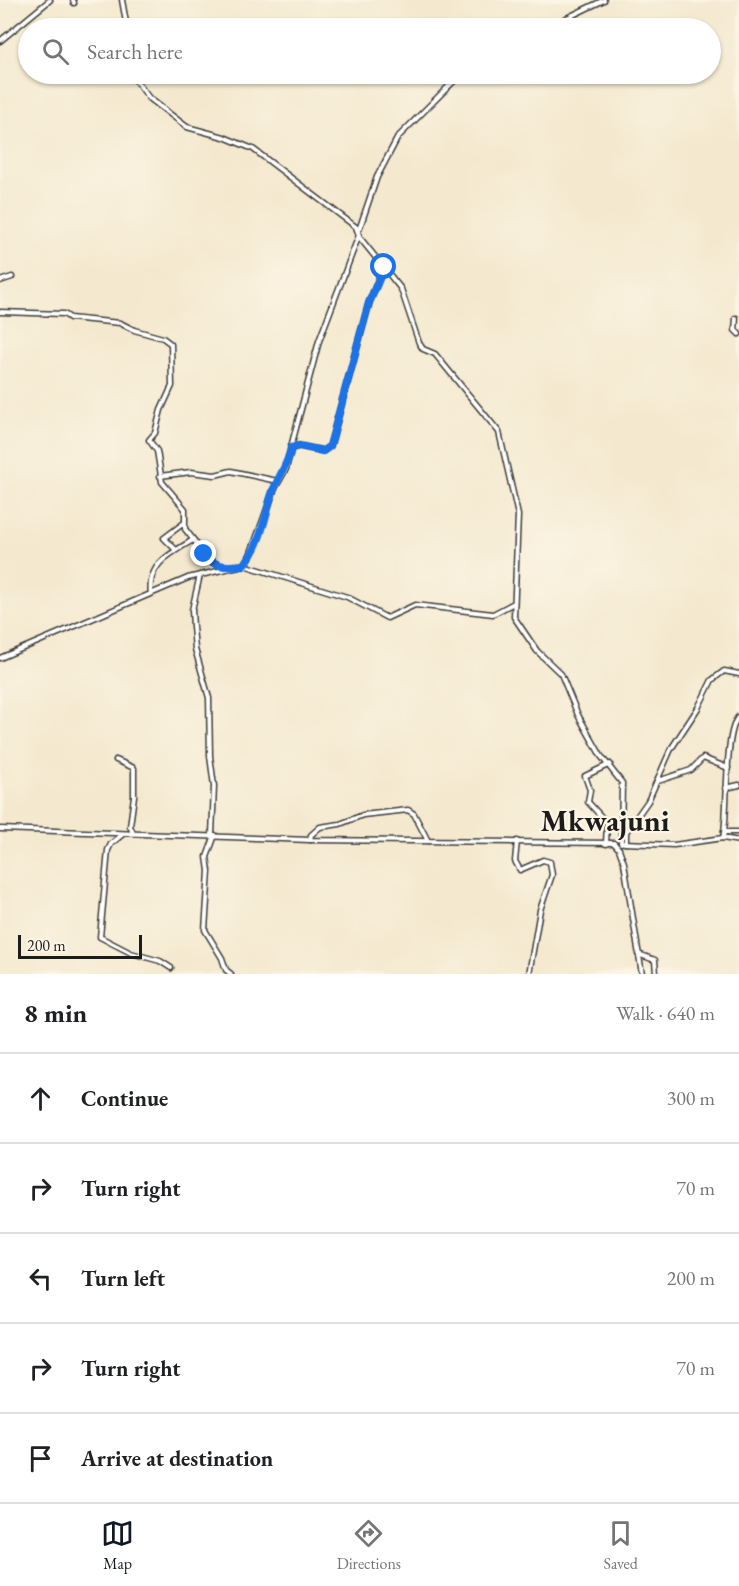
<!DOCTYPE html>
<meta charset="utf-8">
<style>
body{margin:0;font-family:"EB Garamond",serif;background:#f2f2f2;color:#202124}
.scale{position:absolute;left:18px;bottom:15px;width:124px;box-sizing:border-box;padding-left:6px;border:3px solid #1c1c1c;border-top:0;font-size:16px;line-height:21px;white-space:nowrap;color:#1c1c1c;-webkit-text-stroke:4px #fcf5e5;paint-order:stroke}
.stop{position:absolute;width:18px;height:18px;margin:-14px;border:4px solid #1a73e8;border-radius:50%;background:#fff}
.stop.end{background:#1a73e8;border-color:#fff;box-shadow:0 2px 6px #0008}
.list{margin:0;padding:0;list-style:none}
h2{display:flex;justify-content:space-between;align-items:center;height:78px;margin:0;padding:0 24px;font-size:26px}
h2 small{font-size:20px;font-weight:400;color:#757577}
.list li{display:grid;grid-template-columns:39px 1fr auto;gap:18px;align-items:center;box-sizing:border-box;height:90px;padding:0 24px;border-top:2px solid #e0e0e0}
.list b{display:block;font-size:22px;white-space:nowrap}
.list em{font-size:20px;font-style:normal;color:#757577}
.icon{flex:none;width:33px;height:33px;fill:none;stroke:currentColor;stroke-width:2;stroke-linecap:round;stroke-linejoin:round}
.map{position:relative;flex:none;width:739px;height:974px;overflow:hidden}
.search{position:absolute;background:#fff;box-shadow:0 2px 4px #0004;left:18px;right:18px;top:18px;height:66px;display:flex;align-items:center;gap:15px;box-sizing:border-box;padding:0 21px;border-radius:33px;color:#757577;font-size:22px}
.sheet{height:528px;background:#fff}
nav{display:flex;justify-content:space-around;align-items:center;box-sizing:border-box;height:84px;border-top:2px solid #e0e0e0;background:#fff;font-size:16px;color:#757577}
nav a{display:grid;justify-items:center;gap:3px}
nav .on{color:#111827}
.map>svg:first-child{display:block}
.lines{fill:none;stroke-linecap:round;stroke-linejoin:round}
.street-casing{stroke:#3c3b37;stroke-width:7}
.street{stroke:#fff;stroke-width:4}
.route{stroke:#1a73e8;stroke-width:8}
.labels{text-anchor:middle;stroke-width:4.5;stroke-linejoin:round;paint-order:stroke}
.quarter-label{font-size:30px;font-weight:bold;fill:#1c1c1c;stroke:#fcf5e5}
</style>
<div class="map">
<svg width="739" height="974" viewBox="0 0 739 974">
<rect width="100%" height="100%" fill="#fcf5e5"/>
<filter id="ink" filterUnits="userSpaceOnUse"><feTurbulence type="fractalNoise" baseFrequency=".0167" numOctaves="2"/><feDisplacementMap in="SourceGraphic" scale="12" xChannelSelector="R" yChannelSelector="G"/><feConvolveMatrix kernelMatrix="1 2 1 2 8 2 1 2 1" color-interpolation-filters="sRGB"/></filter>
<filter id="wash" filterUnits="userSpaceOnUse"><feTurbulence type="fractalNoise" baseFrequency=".008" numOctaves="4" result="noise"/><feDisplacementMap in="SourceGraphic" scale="24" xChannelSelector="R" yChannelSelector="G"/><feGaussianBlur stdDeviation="1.35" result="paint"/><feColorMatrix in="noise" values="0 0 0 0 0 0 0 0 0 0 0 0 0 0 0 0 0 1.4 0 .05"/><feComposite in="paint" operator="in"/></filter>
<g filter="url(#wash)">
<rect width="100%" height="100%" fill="#f4e9cf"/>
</g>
<g filter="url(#ink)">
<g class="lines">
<g class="street-casing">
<g id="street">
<path d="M73 0 74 3"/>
<path d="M122 0 127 28"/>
<path d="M546 28 604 0"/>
<path d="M0 41 50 0"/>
<path d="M131 74 149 98 187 127 224 137 253 149 356 227 360 238 401 289 419 343 423 349 435 354 499 432 518 515 514 617 537 651 561 674 578 715 601 756 622 783 621 843"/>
<path d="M359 230 377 177 398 137 461 74"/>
<path d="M0 281 12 277"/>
<path d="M0 312 64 314 70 318 120 323 134 330 163 338 171 344 172 386 161 410 155 433 149 440 157 451 162 482 185 509V529L210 561 223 567"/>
<path d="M736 318 735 330 739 334"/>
<path d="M291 447 319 341 359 235"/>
<path d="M160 476 191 472 215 475 231 471 277 481"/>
<path d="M176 550 164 538 184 523"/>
<path d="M244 565 347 597 387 618 415 605 493 614 514 603"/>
<path d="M200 575 192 610 193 627 195 649 209 698 210 756 214 786 212 835"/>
<path d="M151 594C147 564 170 554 193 540"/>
<path d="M0 658 188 578 243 565 248 561 274 490 286 469 291 448 299 446 323 451 330 446 369 303 383 267"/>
<path d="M116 760 134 768V796L130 826 133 833"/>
<path d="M658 781 691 770 703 758 728 768"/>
<path d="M726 788 739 785"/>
<path d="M0 829 310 840 614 843 619 849 624 863 642 974"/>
<path d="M724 832H739"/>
<path d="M123 834 111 844 108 850 100 937 131 953 160 961 171 968"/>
<path d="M215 835 207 857 209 871 205 930 222 958 226 970 231 974"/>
<path d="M723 838C729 812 723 733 739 716"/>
<path d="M310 840 311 835 320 827 340 824 363 815 408 810 414 814 428 841"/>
<path d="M517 841 515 861 520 870 543 860 550 862 552 875 540 910 529 974"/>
<path d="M624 843 674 845 723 838 739 841"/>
<path d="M626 843V832L648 801 671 749 698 708 712 680 724 671 739 674"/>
<path d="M606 844 607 823 588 802 590 790 585 776 610 764"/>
<path d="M638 954 655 960 656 974"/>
</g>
</g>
<use href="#street" class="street"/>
</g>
</g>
<g class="lines" filter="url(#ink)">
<path class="route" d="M204 554C215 568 226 567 243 565 261 548 265 514 273 491 279 475 288 465 291 448L299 446 323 451 330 446 369 303 384 267"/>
</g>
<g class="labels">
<g class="quarter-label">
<text x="605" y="831">Mkwajuni</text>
</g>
</g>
</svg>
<div class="scale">200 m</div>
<div class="stop" style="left:384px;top:267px"></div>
<div class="stop end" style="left:204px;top:554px"></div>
<div class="search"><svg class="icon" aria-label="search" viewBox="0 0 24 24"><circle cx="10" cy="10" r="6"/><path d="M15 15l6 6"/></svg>Search here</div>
</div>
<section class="sheet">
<h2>8 min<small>Walk · 640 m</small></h2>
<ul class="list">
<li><svg class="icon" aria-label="ahead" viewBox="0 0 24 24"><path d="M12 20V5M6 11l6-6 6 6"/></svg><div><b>Continue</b></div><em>300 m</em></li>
<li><svg class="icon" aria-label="right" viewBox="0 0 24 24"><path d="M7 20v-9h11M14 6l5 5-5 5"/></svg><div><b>Turn right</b></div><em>70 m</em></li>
<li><svg class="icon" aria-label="left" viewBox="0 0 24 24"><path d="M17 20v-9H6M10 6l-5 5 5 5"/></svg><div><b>Turn left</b></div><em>200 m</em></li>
<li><svg class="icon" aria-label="right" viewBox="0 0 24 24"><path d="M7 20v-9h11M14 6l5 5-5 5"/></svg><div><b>Turn right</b></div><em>70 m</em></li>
<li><svg class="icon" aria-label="arrive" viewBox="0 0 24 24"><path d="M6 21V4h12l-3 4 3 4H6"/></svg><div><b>Arrive at destination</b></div></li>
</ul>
</section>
<nav>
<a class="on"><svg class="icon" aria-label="map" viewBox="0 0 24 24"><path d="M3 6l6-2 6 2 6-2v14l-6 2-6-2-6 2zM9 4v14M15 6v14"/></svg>Map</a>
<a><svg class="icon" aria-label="directions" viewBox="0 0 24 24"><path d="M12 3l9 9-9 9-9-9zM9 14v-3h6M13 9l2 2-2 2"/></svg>Directions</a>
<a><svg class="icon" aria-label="saved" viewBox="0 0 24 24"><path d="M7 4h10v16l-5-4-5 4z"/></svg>Saved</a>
</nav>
